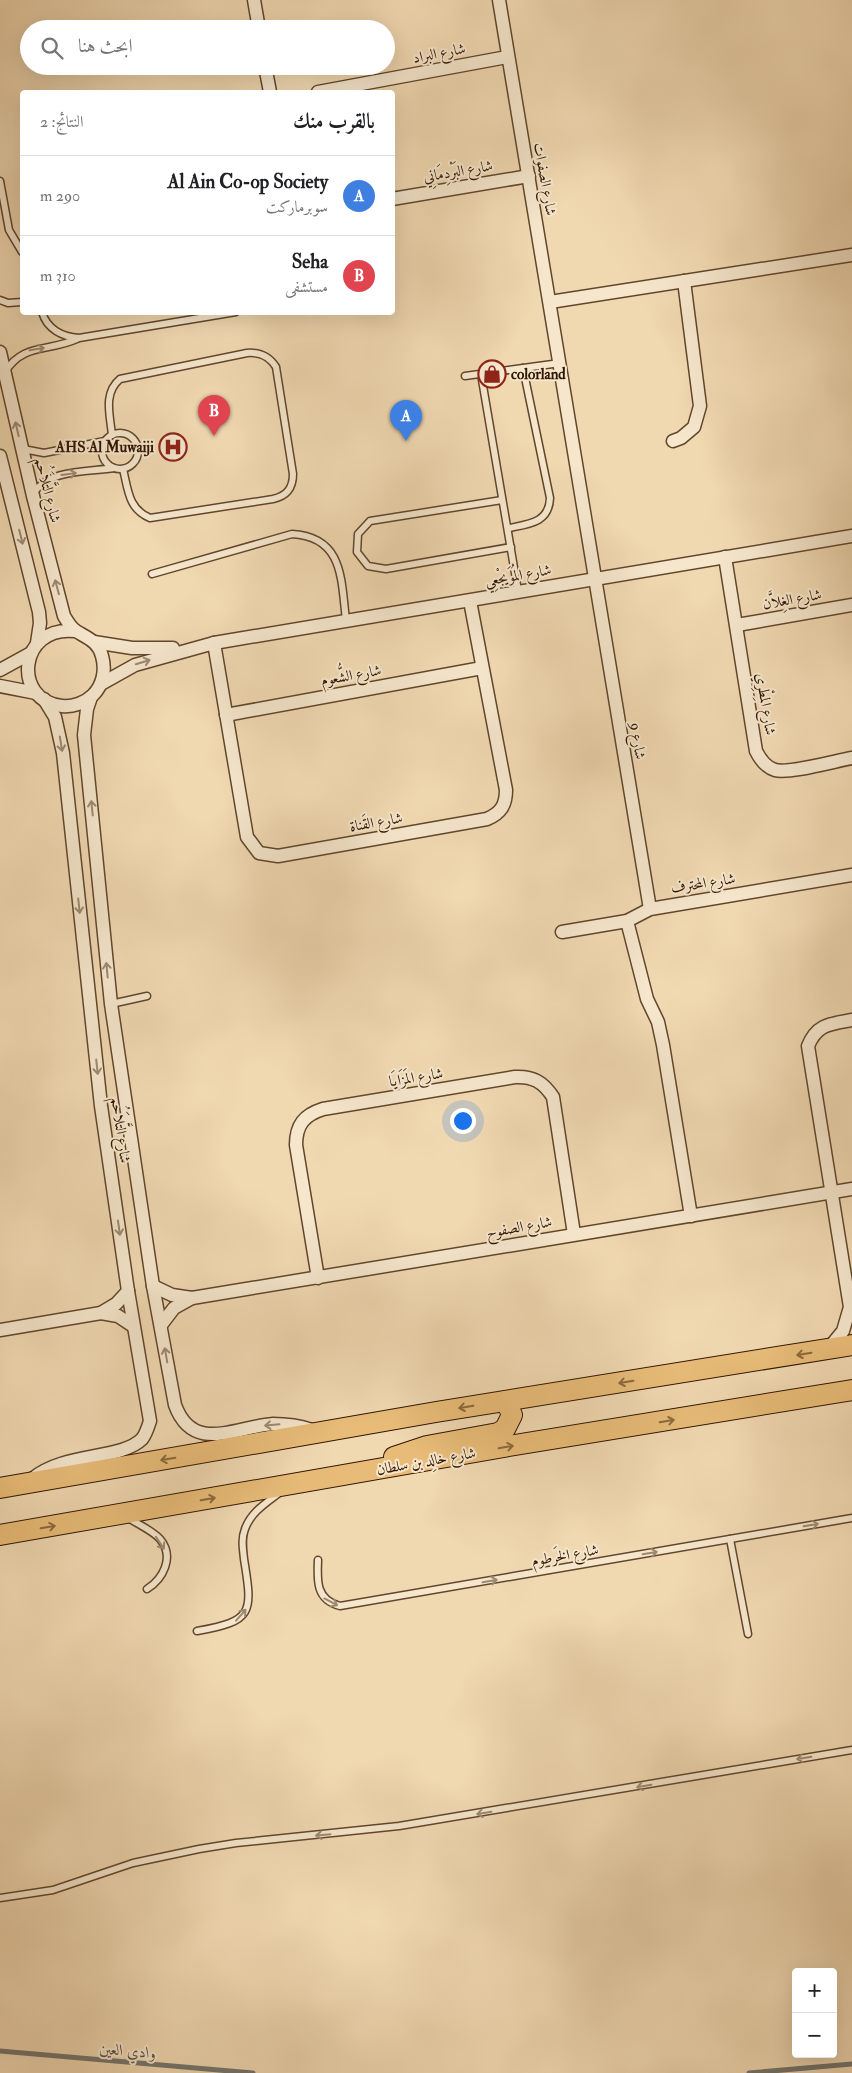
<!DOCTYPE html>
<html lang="ar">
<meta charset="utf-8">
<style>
body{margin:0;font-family:"IM FELL Double Pica",Amiri,serif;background:#f2f2f2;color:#202124;direction:rtl}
.controls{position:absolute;right:15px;bottom:15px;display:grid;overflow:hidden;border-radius:5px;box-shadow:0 5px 20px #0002}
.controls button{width:45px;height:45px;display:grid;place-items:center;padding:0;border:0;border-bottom:1px solid #e0e0e0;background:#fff;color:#202124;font:25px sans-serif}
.you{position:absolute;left:462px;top:1120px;width:18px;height:18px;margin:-12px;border:4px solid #fff;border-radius:50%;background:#1a73e8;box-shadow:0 0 0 8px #1a73e833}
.badge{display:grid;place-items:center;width:32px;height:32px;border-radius:50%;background:#7c3aed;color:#fff;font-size:16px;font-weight:700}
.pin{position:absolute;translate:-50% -41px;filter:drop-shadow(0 1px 2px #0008)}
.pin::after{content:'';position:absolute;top:26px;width:18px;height:15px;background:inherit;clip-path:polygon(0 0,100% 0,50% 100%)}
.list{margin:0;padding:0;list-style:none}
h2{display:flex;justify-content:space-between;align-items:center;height:65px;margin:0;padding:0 20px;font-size:21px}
h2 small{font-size:16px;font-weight:400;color:#757577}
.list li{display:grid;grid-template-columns:32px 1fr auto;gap:15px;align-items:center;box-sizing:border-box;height:80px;padding:0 20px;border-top:1px solid #e0e0e0}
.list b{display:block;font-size:19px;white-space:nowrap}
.list p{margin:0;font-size:16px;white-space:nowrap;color:#757577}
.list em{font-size:16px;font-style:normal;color:#757577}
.icon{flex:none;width:28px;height:28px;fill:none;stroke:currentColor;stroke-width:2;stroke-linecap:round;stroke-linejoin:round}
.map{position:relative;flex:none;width:852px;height:2073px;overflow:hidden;direction:ltr}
.search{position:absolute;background:#fff;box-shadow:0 5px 20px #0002;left:20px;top:20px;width:375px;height:55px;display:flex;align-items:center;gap:12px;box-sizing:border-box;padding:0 18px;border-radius:28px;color:#757577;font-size:19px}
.panel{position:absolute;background:#fff;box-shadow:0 5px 20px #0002;left:20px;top:90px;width:375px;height:225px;border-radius:5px;direction:rtl}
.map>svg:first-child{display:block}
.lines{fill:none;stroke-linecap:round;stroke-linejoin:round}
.stream{stroke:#73766e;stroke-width:5}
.lane-casing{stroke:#61462c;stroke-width:9}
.street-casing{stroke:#61462c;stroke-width:15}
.primary-casing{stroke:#311500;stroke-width:22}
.lane{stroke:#f5e6cc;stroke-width:6}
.street{stroke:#f5e6cc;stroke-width:12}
.primary{stroke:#e8bc78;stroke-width:20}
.oneway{stroke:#9d8870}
.oneway2{stroke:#8c683c}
.labels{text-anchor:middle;stroke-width:4;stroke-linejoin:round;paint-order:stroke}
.street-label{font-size:15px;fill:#311500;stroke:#f5e6cc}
.poi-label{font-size:15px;font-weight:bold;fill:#311500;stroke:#f5e6cc;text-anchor:start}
.water-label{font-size:16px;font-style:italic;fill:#584e40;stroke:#f5e6cc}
</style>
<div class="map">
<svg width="852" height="2073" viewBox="0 0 852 2073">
<rect width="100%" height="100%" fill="#f0d8b1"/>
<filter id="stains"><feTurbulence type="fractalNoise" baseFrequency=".004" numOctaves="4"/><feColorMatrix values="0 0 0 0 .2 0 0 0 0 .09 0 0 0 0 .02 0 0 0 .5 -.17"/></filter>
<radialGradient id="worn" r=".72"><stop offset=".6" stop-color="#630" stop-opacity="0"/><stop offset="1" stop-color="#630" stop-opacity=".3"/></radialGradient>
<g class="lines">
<g class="stream">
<path d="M0 2051 253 2073"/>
<path d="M749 2073 852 2064"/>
</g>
<g class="lane-casing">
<g id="lane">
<path d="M0 181 9 230 22 252"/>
<path d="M0 300 8 303 22 302"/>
<path d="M42 312C47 329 62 337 79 338L236 312"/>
<path d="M5 372C23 343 48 352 77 339"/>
<path d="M481 374 518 591"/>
<path d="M465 376 560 363"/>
<circle cx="120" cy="451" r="18"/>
<path d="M112 435C110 415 103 393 120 379L247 353C260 352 269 356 276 367L293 474C293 488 287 496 273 499L150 518C128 509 128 489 123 469"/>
<path d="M23 449 44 453 105 441"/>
<path d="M33 494C48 469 87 472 114 468"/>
<path d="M502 500 370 521 358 534 357 552 368 566 386 569 511 547"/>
<path d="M509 528C529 524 549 523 550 498L523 368"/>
<path d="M152 574 292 534C344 537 341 580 346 620"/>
<path d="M111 1004 147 996"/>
<path d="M127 1517C137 1524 152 1530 160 1539 175 1557 163 1579 147 1589"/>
<path d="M730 1539 748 1634"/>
<path d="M318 1560C317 1581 316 1600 340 1606L852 1518"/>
<path d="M197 1631C253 1621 253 1614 244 1559 243 1549 241 1539 245 1529 251 1512 266 1503 279 1493"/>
<path d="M0 1898 53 1890 133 1863 199 1849 236 1843 399 1826 852 1750"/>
</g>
</g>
<g class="street-casing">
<g id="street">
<path d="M254 0 259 29"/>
<path d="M499 0 650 909"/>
<path d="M265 66 270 92"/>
<path d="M318 92 507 57"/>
<path d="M392 199 529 176"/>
<path d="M550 302 852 255"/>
<path d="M0 352 33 496 64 616C67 621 71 628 76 631 87 638 98 641 102 656 106 670 103 685 93 695 85 703 73 707 62 706 12 701 18 625 75 631"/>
<path d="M673 441 681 438 694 427 700 406 684 281"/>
<path d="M0 456 39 612 40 623 37 643"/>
<path d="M725 557 756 751C760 759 765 767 775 770 789 774 835 761 852 758"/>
<path d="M737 625 852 605"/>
<path d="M94 642 132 648H173"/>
<path d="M214 643 247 837 259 853 278 856 487 819C501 813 506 805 506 790L470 601"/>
<path d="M0 670 31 653"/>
<path d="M101 684 135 665 214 643 852 536"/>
<path d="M0 686 36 693"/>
<path d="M91 697 87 709 84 735 111 1004 153 1286 175 1405C193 1454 235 1427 273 1424 286 1424 300 1426 312 1430"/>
<path d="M226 715 482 668"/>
<path d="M627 921 647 999 658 1022 663 1045 691 1216"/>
<path d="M562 932 627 921 650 909 852 875"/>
<path d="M318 1278 296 1145C296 1125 304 1115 323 1109L515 1077C533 1076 543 1082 553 1097L574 1234"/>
<path d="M153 1286 172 1295 192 1298 852 1189"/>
<path d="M101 1313 118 1316 133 1326"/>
<path d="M161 1325 174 1308 192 1298"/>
<path d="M0 1330 101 1313 116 1304 128 1291"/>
<path d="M829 1348 843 1331 850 1307 808 1046C817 1024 830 1024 852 1020"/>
<path d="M32 1479C64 1452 121 1460 142 1439 146 1434 148 1427 150 1421L128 1291 101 1106 63 753 55 717 44 699"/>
</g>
</g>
<g class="primary-casing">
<g id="primary">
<path d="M394 1457 427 1446 498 1433 505 1429 512 1415 506 1401"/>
<path d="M0 1488 436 1412 852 1345"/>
<path d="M0 1535 509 1446 852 1390"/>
</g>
</g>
<use href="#lane" class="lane"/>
<use href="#street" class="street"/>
<use href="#primary" class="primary"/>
</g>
<defs><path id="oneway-shaft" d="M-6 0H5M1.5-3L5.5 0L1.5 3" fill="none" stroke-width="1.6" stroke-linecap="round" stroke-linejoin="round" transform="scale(1.25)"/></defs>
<g class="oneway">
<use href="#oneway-shaft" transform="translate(37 349) rotate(-10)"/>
<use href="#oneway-shaft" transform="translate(17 429) rotate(-103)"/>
<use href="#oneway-shaft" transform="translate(69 474) rotate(-8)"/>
<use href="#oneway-shaft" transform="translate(21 537) rotate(76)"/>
<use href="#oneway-shaft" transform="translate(57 587) rotate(-105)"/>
<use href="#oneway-shaft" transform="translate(143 662) rotate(-17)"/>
<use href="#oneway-shaft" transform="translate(61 744) rotate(81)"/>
<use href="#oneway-shaft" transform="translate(92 808) rotate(-96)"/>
<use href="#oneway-shaft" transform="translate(79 906) rotate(84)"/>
<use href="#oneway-shaft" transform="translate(107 970) rotate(-95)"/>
<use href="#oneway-shaft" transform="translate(97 1067) rotate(84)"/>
<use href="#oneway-shaft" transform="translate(119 1228) rotate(82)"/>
<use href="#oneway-shaft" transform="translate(166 1355) rotate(-100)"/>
<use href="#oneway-shaft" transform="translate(272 1425) rotate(175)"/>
<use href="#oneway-shaft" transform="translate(811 1525) rotate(-10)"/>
<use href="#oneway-shaft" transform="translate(160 1543) rotate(56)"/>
<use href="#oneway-shaft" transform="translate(650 1553) rotate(-10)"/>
<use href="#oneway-shaft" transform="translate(490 1581) rotate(-10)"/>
<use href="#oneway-shaft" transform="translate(331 1602) rotate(28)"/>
<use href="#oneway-shaft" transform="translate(241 1615) rotate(-49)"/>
<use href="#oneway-shaft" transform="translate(804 1758) rotate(170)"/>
<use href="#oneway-shaft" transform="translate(644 1786) rotate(170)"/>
<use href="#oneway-shaft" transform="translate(484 1813) rotate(171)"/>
<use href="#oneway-shaft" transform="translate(323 1835) rotate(175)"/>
</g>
<g class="oneway2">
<use href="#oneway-shaft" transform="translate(804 1354) rotate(171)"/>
<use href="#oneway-shaft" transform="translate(626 1382) rotate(171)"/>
<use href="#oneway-shaft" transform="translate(466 1407) rotate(171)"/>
<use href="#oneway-shaft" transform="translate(667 1421) rotate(-9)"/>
<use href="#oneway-shaft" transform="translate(506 1447) rotate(-10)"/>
<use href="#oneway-shaft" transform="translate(168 1459) rotate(170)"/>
<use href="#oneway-shaft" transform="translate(208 1499) rotate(-10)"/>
<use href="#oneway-shaft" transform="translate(48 1527) rotate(-10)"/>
</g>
<defs>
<g id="shop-ring" transform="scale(1.4375)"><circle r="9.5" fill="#f5e6cc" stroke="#8f2418" stroke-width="1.5"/><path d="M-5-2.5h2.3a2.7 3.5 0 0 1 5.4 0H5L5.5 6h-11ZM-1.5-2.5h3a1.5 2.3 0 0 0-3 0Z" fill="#8f2418"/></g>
<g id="hospital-ring" transform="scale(1.4375)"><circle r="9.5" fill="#f5e6cc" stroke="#8f2418" stroke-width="1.5"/><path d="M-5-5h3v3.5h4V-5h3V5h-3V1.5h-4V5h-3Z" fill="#8f2418"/></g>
</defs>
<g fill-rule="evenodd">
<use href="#shop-ring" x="492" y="374"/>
<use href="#hospital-ring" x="173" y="447"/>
</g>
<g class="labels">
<g class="street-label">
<text transform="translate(439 53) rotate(-11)" y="5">شارع البراد</text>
<text transform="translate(458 171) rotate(-10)" y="5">شارع البَرْدِمَانِي</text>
<text transform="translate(545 179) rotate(80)" y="5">شارع الصفوات</text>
<text transform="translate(48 490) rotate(76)" y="5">شارع التَّلاَحُم</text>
<text transform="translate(518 575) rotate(-10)" y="5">شارع المُوَيجْعِي</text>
<text transform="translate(792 599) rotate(-10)" y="5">شارع الغِلاَّن</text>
<text transform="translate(351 675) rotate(-10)" y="5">شارع الشُّعوم</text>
<text transform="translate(766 704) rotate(81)" y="5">شارع المِطْرِي</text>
<text transform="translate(638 741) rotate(81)" y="5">شارع 9</text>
<text transform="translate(376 822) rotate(-10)" y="5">شارع القَناة</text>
<text transform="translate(703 883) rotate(-9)" y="5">شارع المحترف</text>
<text transform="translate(416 1077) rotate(-9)" y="5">شارع المَزَايَا</text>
<text transform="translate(121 1130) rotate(82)" y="5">شارع التَّلاَحُم</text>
<text transform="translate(519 1227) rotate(-10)" y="5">شارع الصفوح</text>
<text transform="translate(426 1461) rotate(-10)" y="5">شارع خالِد بن سلطان</text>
<text transform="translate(565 1555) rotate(-10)" y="5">شارع الخَرطوم</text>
</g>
<g class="poi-label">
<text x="511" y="379">colorland</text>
<text x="154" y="452" text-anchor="end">AHS Al Muwaiji</text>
</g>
<g class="water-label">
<text transform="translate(128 2050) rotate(5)" y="6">وادي العين</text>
</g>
</g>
<rect width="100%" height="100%" filter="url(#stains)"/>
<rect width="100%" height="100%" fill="url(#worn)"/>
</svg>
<div class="controls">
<button>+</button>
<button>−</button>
</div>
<div class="you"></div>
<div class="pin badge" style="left:406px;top:441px;background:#3f7fe0">A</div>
<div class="pin badge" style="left:214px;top:436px;background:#e0444e">B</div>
<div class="search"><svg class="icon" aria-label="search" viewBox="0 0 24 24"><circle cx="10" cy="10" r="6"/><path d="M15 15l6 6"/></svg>ابحث هنا</div>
<section class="panel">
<h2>بالقرب منك<small>النتائج: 2</small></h2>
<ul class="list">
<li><span class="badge" style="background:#3f7fe0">A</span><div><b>Al Ain Co-op Society</b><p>سوبرماركت</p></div><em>290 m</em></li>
<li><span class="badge" style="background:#e0444e">B</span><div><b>Seha</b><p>مستشفى</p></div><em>310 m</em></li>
</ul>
</section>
</div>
